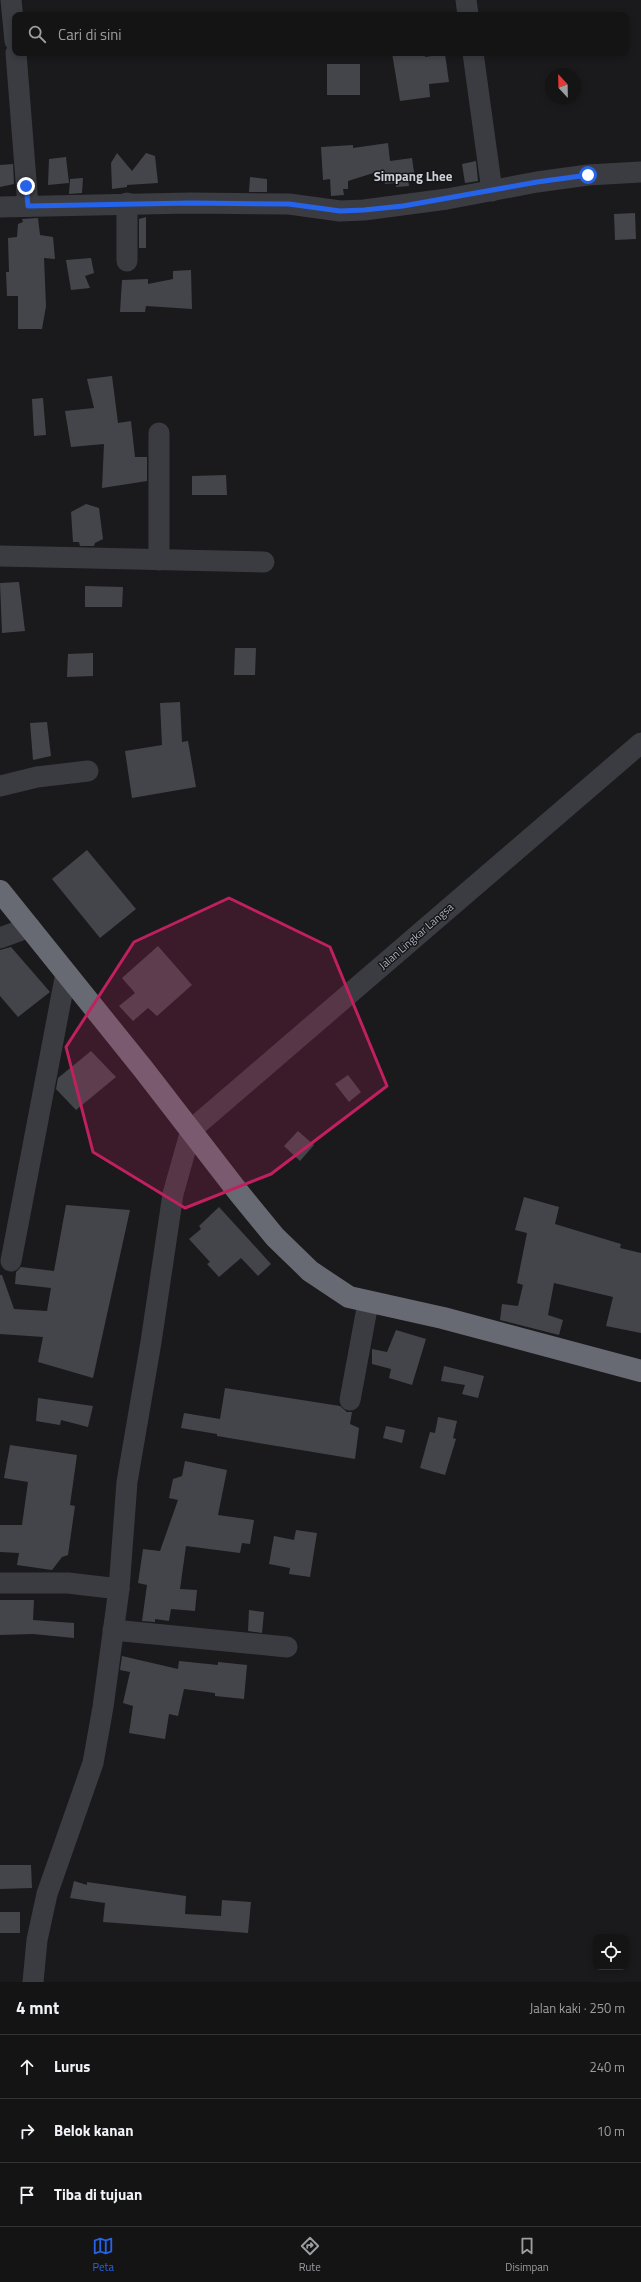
<!DOCTYPE html>
<html lang="id">
<meta charset="utf-8">
<style>
body{margin:0;font-family:"Titillium Web",sans-serif;background:#212122;color:#f1f3f6}
.controls{position:absolute;right:12px;bottom:12px;display:grid;overflow:hidden;border-radius:8px;box-shadow:0 2px 6px #0003}
.controls button{width:36px;height:36px;display:grid;place-items:center;padding:0;border:0;border-bottom:1px solid #333334;background:#141415;color:#f1f3f6;font:20px sans-serif}
.compass{position:absolute;left:545px;top:68px;width:36px;height:36px;border-radius:50%;background:#141415;box-shadow:0 2px 6px #0003;rotate:338deg}
.stop{position:absolute;width:12px;height:12px;margin:-9px;border:3px solid #2563eb;border-radius:50%;background:#fff}
.stop.end{background:#2563eb;border-color:#fff;box-shadow:0 1px 4px #0008}
.list{margin:0;padding:0;list-style:none}
h2{display:flex;justify-content:space-between;align-items:center;height:52px;margin:0;padding:0 16px;font-size:17px}
h2 small{font-size:13px;font-weight:400;color:#9d9ea0}
.list li{display:grid;grid-template-columns:26px 1fr auto;gap:12px;align-items:center;box-sizing:border-box;height:64px;padding:0 16px;border-top:1px solid #333334}
.list b{display:block;font-size:15px;white-space:nowrap}
.list em{font-size:13px;font-style:normal;color:#9d9ea0}
.icon{flex:none;width:22px;height:22px;fill:none;stroke:currentColor;stroke-width:2;stroke-linecap:round;stroke-linejoin:round}
.map{position:relative;flex:none;width:641px;height:1982px;overflow:hidden}
.search{position:absolute;background:#141415;box-shadow:0 2px 6px #0003;left:12px;right:12px;top:12px;height:44px;display:flex;align-items:center;gap:10px;box-sizing:border-box;padding:0 14px;border-radius:8px;color:#9d9ea0;font-size:15px}
.sheet{height:244px;background:#141415}
nav{display:flex;justify-content:space-around;align-items:center;box-sizing:border-box;height:56px;border-top:1px solid #333334;background:#141415;font-size:11px;color:#9d9ea0}
nav a{display:grid;justify-items:center;gap:2px}
nav .on{color:#2563eb}
.map>svg:first-child{display:block}
.building{fill:#44454a}
.lines{fill:none;stroke-linecap:round;stroke-linejoin:round}
.minor{stroke:#3b3c42;stroke-width:21}
.highway{stroke:#676a73;stroke-width:22}
.route{stroke:#2563eb;stroke-width:5}
.marked{fill:#c12060;fill-opacity:0.2;stroke:#c12060;stroke-width:3;stroke-linejoin:round}
.labels{text-anchor:middle;stroke-width:3;stroke-linejoin:round;paint-order:stroke}
.street-label{font-size:11px;fill:#acb1bc;stroke:#151518}
.quarter-label{font-size:13px;font-weight:bold;fill:#cdd0d8;stroke:#151518}
</style>
<div class="map">
<svg width="641" height="1982" viewBox="0 0 641 1982">
<rect width="100%" height="100%" fill="#1a1a1c"/>
<g class="building">
<path d="M392 53H424L425 57 445 54 449 82 429 84 430 97 400 101Z"/>
<rect x="327" y="64" width="33" height="31"/>
<path d="M388 143 390 161 412 158 415 179 408 180 409 186 396 187V183L385 184 383 170 348 181V189H343L344 195 331 196 330 179 323 180 321 147 353 145V148Z"/>
<path d="M117 153 132 171 146 153 155 156 158 183 127 185V187L112 189 111 163Z"/>
<path d="M66 157 69 183 48 185 49 159Z"/>
<path d="M476 161 478 181 465 183 462 164Z"/>
<path d="M13 164 14 184 0 187V165Z"/>
<path d="M250 177 267 179V192H249Z"/>
<path d="M83 178 82 193 69 194 70 179Z"/>
<path d="M635 213 636 239 615 240 614 214Z"/>
<path d="M146 217V248H139V219Z"/>
<path d="M38 218 40 235 53 237 55 259 44 258 46 306 42 329H18V296H7L6 272H9L8 238 17 237 18 224 23 222 22 219Z"/>
<path d="M91 258 94 273 85 276 90 288 71 290 66 260Z"/>
<path d="M191 270 192 309 146 306 145 312H120L122 280 148 279V284L173 279V271Z"/>
<path d="M112 376 118 423 131 421 135 457H147V481L102 488 104 444 71 447 65 411 94 408 87 379Z"/>
<path d="M43 398 46 435 34 436 32 399Z"/>
<path d="M226 475 227 495H192V476Z"/>
<path d="M86 504 99 508 103 539 95 543 94 546H80L79 542H73L71 512Z"/>
<path d="M19 582 25 631 2 633 0 583Z"/>
<path d="M85 586 123 587 122 607H85Z"/>
<path d="M235 648H256L255 675H234Z"/>
<path d="M93 653V676L67 677 68 654Z"/>
<path d="M180 702 182 742 188 741 196 787 132 798 125 751 162 745 160 703Z"/>
<path d="M47 722 51 756 33 760 30 723Z"/>
<path d="M87 850 136 909 100 938 52 879Z"/>
<path d="M158 946 192 985 157 1016 148 1008 133 1021 119 1006 135 993 122 978Z"/>
<path d="M11 947 50 992 18 1017 0 996V950Z"/>
<path d="M91 1051 116 1077 76 1110 56 1089 58 1078Z"/>
<path d="M348 1075 361 1092 349 1102 335 1084Z"/>
<path d="M298 1131 314 1145 300 1161 284 1146Z"/>
<path d="M524 1197 559 1207 555 1224 621 1244 620 1248 641 1253V1333L606 1326 613 1297 554 1283 548 1315 563 1320 559 1335 500 1320 502 1304 518 1306 523 1285 517 1283 527 1233 515 1230Z"/>
<path d="M66 1205 130 1210 93 1378 38 1362 43 1337 0 1334V1275H2L14 1309 47 1311 51 1288 15 1284 16 1272 21 1267 54 1271Z"/>
<path d="M219 1207 271 1264 258 1276 241 1258 219 1277 207 1264 210 1262 189 1239 201 1229 199 1226Z"/>
<path d="M396 1330 426 1339 412 1385 389 1378 391 1369 372 1364V1349L387 1352Z"/>
<path d="M444 1366 484 1376 478 1398 462 1394 465 1385 441 1381Z"/>
<path d="M225 1388 340 1406 347 1412H352L350 1424 359 1428 355 1459 217 1436V1434L181 1428 184 1413 220 1419Z"/>
<path d="M38 1398 93 1406 88 1427 61 1420 60 1425 36 1421Z"/>
<path d="M438 1417 457 1421 453 1438 456 1439 445 1475 420 1468 430 1432 435 1433Z"/>
<path d="M386 1426 405 1430 402 1443 383 1438Z"/>
<path d="M10 1445 77 1455 70 1505 75 1506 68 1555 62 1557 52 1570 17 1565 19 1553 0 1552V1525H22L28 1482 4 1478Z"/>
<path d="M185 1461 227 1470 218 1515 254 1520 250 1544 242 1543 240 1553 186 1546 180 1589 197 1590 195 1611 171 1609 169 1621 155 1619V1622L142 1621 147 1585 138 1583 143 1549 160 1551 178 1500 169 1498 173 1479 182 1476Z"/>
<path d="M296 1530 317 1533 310 1577 289 1574 290 1568 269 1564 274 1536 294 1540Z"/>
<path d="M0 1600H34L33 1620 74 1623V1638L33 1634 0 1635Z"/>
<path d="M249 1610 264 1612 262 1633 248 1631Z"/>
<path d="M122 1656 178 1669 179 1661 218 1665V1662L247 1665 244 1699 215 1696V1693L184 1689 178 1716 169 1714 165 1739 129 1733 133 1706 123 1703 130 1672 120 1670Z"/>
<path d="M0 1865H31L32 1888 0 1889Z"/>
<path d="M74 1881 87 1885V1882L186 1896 185 1914 221 1916 222 1900 251 1902 248 1933 103 1922 105 1903 70 1898Z"/>
<rect x="0" y="1912" width="20" height="21"/>
</g>
<g class="lines">
<g class="minor">
<path d="M11 0 15 41"/>
<path d="M466 0 468 15"/>
<path d="M16 53 28 206"/>
<path d="M473 53 492 191"/>
<path d="M0 207 191 203 289 204 340 211 364 210 447 199 537 182 588 175 641 172"/>
<path d="M127 261V203"/>
<path d="M0 556 264 562"/>
<path d="M159 560V433"/>
<path d="M0 786 37 777 88 771"/>
<path d="M0 938 30 927"/>
<path d="M11 1261 66 973"/>
<path d="M350 1400 368 1303"/>
<path d="M0 1583H68L119 1589"/>
<path d="M113 1630 287 1647"/>
<path d="M33 1982 37 1940 47 1894 93 1763 103 1707 119 1589 127 1482 151 1342 173 1194 191 1130 641 743"/>
</g>
<path class="highway" d="M0 891 144 1070 239 1193 275 1237 310 1271 349 1297 443 1318 641 1371"/>
</g>
<g class="lines">
<path class="route" d="M26 186 28 206 191 203 289 204 340 211 364 210 403 206 537 182 588 175"/>
</g>
<path class="marked" d="M229 898 330 947 387 1086 271 1174 185 1208 93 1152 66 1047 134 942Z"/>
<g class="labels">
<g class="street-label">
<text transform="translate(416 936) rotate(-41)" y="4">Jalan Lingkar Langsa</text>
</g>
<g class="quarter-label">
<text x="413" y="181">Simpang Lhee</text>
</g>
</g>
</svg>
<div class="controls">
<button><svg class="icon" aria-label="locate" viewBox="0 0 24 24"><circle cx="12" cy="12" r="6"/><path d="M12 2v4M12 18v4M2 12h4M18 12h4"/></svg></button>
</div>
<svg class="compass" viewBox="-18 -18 36 36"><path d="M0-13l5 13h-10z" fill="#e53935"/><path d="M0 13l5-13h-10z" fill="#9d9ea0"/></svg>
<div class="stop" style="left:588px;top:175px"></div>
<div class="stop end" style="left:26px;top:186px"></div>
<div class="search"><svg class="icon" aria-label="search" viewBox="0 0 24 24"><circle cx="10" cy="10" r="6"/><path d="M15 15l6 6"/></svg>Cari di sini</div>
</div>
<section class="sheet">
<h2>4 mnt<small>Jalan kaki · 250 m</small></h2>
<ul class="list">
<li><svg class="icon" aria-label="ahead" viewBox="0 0 24 24"><path d="M12 20V5M6 11l6-6 6 6"/></svg><div><b>Lurus</b></div><em>240 m</em></li>
<li><svg class="icon" aria-label="right" viewBox="0 0 24 24"><path d="M7 20v-9h11M14 6l5 5-5 5"/></svg><div><b>Belok kanan</b></div><em>10 m</em></li>
<li><svg class="icon" aria-label="arrive" viewBox="0 0 24 24"><path d="M6 21V4h12l-3 4 3 4H6"/></svg><div><b>Tiba di tujuan</b></div></li>
</ul>
</section>
<nav>
<a class="on"><svg class="icon" aria-label="map" viewBox="0 0 24 24"><path d="M3 6l6-2 6 2 6-2v14l-6 2-6-2-6 2zM9 4v14M15 6v14"/></svg>Peta</a>
<a><svg class="icon" aria-label="directions" viewBox="0 0 24 24"><path d="M12 3l9 9-9 9-9-9zM9 14v-3h6M13 9l2 2-2 2"/></svg>Rute</a>
<a><svg class="icon" aria-label="saved" viewBox="0 0 24 24"><path d="M7 4h10v16l-5-4-5 4z"/></svg>Disimpan</a>
</nav>
